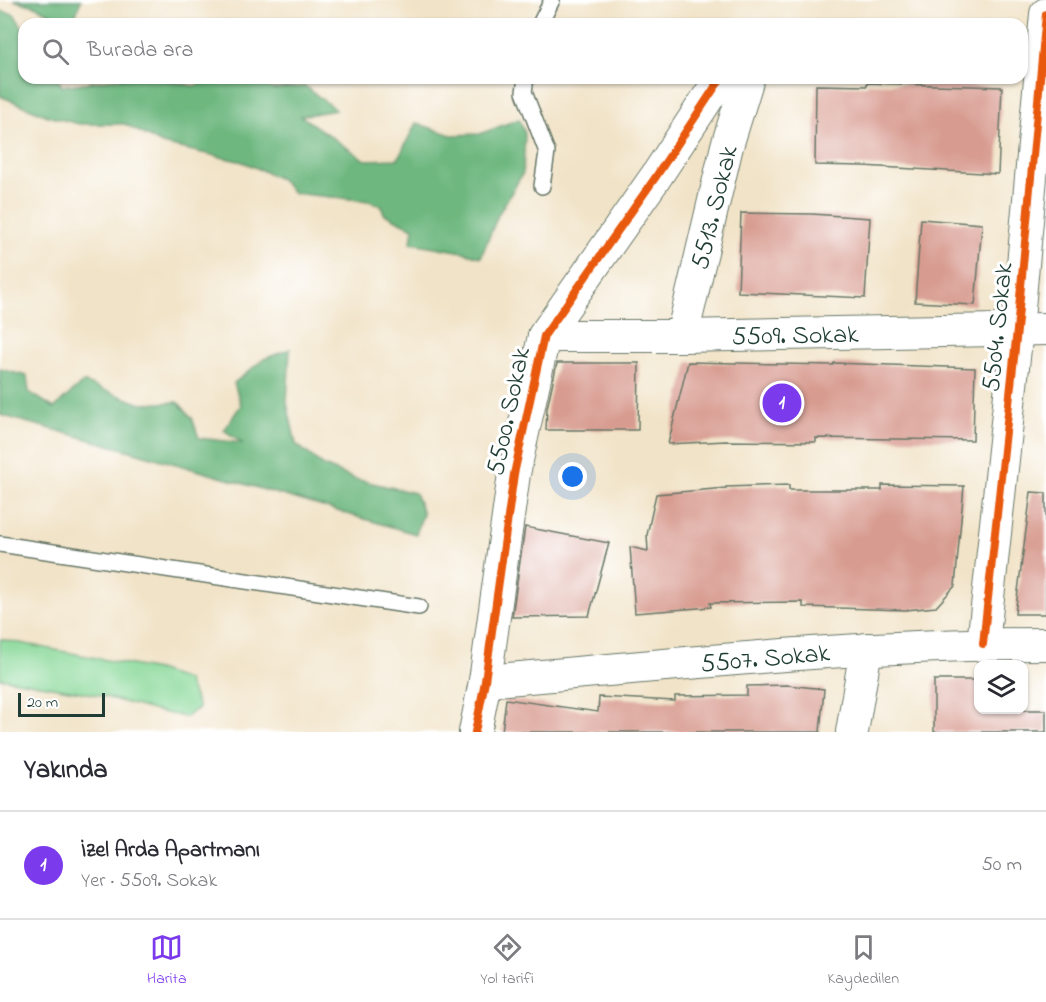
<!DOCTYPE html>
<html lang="tr">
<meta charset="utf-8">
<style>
body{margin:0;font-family:"Indie Flower",sans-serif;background:#f2f2f3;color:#2b2b33}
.controls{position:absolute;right:18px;bottom:18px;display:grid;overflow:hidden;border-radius:12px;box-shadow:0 2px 4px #0004}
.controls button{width:54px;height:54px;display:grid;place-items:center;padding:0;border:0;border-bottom:2px solid #e1e1e2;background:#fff;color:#2b2b33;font:30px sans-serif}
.scale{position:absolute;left:18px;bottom:15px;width:87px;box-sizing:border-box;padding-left:6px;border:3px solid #1f3d34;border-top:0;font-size:16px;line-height:21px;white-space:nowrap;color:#1f3d34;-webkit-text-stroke:4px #fff;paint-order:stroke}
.you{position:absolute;left:573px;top:477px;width:21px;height:21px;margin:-15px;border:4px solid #fff;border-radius:50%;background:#1a73e8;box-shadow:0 0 0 9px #1a73e833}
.badge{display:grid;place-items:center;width:39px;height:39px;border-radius:50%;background:#7c3aed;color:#fff;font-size:20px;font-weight:700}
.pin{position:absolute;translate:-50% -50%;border:3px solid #fff;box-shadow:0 2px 6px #0006}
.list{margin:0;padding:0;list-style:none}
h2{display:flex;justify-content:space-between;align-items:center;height:78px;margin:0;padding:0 24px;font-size:26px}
h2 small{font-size:20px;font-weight:400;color:#7c7c81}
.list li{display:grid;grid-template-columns:39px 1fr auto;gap:18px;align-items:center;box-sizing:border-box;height:108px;padding:0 24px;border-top:2px solid #e1e1e2}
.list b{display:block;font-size:22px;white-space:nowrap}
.list p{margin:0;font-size:20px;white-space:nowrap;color:#7c7c81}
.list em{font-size:20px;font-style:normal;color:#7c7c81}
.icon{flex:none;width:33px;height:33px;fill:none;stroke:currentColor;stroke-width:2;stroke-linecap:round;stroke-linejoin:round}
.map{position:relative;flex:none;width:1046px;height:732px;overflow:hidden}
.search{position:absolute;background:#fff;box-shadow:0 2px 4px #0004;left:18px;right:18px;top:18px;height:66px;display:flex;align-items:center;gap:15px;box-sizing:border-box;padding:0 21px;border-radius:18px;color:#7c7c81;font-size:22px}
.sheet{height:186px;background:#fff}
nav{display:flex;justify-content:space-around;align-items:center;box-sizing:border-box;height:84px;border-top:2px solid #e1e1e2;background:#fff;font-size:16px;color:#7c7c81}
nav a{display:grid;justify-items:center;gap:3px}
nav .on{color:#7c3aed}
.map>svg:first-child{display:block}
.green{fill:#88d898;stroke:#548a66;stroke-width:1.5}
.forest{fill:#6eb880;stroke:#467a5a;stroke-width:1.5}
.building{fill:#d89b90}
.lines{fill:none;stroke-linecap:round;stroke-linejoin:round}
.service-casing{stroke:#687767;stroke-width:18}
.minor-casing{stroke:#687767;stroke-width:34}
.service{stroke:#fff;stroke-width:15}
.minor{stroke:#fff;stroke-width:32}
.cycleway-casing{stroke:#fff;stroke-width:11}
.cycleway{stroke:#e8590c;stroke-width:8}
.labels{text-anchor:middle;stroke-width:6;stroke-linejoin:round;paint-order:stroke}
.street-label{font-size:26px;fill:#1f3d34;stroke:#fff}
</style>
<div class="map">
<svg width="1046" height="732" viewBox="0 0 1046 732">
<rect width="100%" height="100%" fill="#fff"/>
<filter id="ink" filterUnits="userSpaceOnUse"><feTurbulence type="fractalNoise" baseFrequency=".0167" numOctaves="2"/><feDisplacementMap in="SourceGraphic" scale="12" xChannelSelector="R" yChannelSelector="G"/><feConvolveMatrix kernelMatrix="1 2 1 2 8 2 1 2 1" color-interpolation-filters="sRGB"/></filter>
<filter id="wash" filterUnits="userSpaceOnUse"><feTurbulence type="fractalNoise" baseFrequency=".008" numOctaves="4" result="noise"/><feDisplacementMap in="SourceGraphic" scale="24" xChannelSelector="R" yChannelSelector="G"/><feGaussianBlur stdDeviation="1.35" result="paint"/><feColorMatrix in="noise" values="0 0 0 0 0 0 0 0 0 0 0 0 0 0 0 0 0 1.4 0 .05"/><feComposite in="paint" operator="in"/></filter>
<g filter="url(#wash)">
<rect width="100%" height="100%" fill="#f1e3c7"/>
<path class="green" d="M0 639 157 670 187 680 199 708 185 717 156 711 98 695 0 678Z"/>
<g class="forest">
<path d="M13 0H81L75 17 69 23 35 6Z"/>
<path d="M0 11 14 14 24 30V78H57L62 86 121 78H157L194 86 211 78H248L273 89 305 86 336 110 301 116 365 160 398 159 416 123 451 135 480 134 519 119 525 134 523 173 498 215 481 257 463 252 411 243 413 228 384 214 382 206 369 201 293 193 281 179 243 162 162 144 125 124H79L48 116 0 96Z"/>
<path d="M290 349 287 403 296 444 324 466 355 479 415 493 423 513 416 534 131 451 0 415V369L27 376 29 392 54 408 83 382 141 404 178 402 192 418 199 438 242 443 224 430 241 405 234 383 264 359Z"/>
</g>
<g id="blocks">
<g class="building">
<path d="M867 83 1002 87 998 174 863 166 815 165 816 85 867 86Z"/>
<path d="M741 213 812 214 870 218 865 298 738 292Z"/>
<path d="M921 219 982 224 975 305 915 302Z"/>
<path d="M688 362 833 365 834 363 975 368 973 440 816 438V442L726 441 668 444Z"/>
<path d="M557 363H639L638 430H546L547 408Z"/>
<path d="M789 485V490H882V485L964 486 955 586 936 607 906 610 803 607V602L710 603 711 607 635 613 630 547 648 551 647 535 656 494 726 488V487Z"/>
<path d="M1031 492 1046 493V614H1015Z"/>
<path d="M525 527 609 543 589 616 512 617Z"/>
<path d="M934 680H978V710H1046V732H934Z"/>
<path d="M787 685 824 689 820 732H502L506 699 598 712 599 697 675 701V696L747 695V686Z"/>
</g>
</g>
</g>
<g filter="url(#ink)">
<use href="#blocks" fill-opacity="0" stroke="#687767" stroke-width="1.5"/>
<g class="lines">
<g class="service-casing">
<g id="service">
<path d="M540 24 552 0"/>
<path d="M526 78 524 92 547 152 542 186"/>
<path d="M0 544 419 607"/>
</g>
</g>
<g class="minor-casing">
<g id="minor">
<path d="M544 336H682L1046 329"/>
<path d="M682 336 727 146 748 78"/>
<path d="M983 644 1017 330 1046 14"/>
<path d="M485 681C672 665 859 644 1046 644"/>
<path d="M475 732 485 681 514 474 544 336 655 178 721 78"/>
<path d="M852 732 866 649"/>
</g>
</g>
<use href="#service" class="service"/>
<use href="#minor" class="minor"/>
<g class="cycleway-casing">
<g id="cycleway">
<path d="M983 644 1017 330 1046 14"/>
<path d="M475 732 485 681 514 474 544 336 655 178 721 78"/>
</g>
</g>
<use href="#cycleway" class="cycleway"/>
</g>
</g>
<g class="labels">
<g class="street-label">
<text transform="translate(713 207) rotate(-76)" y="9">5513. Sokak</text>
<text transform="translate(996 327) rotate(-84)" y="9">5504. Sokak</text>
<text transform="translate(795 334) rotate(-1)" y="9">5509. Sokak</text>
<text transform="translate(507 411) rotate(-78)" y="9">5500. Sokak</text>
<text transform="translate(765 657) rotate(-5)" y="9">5507. Sokak</text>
</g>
</g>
</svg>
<div class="controls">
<button><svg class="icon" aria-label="layers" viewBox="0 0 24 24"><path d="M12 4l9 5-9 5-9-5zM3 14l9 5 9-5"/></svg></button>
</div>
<div class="scale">20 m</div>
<div class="you"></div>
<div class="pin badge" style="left:782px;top:403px">1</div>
<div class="search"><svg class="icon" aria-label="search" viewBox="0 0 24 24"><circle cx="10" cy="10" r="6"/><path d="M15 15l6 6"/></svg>Burada ara</div>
</div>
<section class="sheet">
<h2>Yakında<small></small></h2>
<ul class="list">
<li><span class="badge">1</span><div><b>İzel Arda Apartmanı</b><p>Yer · 5509. Sokak</p></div><em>50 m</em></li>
</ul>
</section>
<nav>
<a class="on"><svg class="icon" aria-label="map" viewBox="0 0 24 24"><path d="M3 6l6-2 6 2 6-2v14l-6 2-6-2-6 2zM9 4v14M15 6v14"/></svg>Harita</a>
<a><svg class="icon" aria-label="directions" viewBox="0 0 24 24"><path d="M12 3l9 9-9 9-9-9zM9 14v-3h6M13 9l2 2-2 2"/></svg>Yol tarifi</a>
<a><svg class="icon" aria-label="saved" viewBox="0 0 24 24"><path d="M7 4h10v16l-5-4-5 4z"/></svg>Kaydedilen</a>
</nav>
